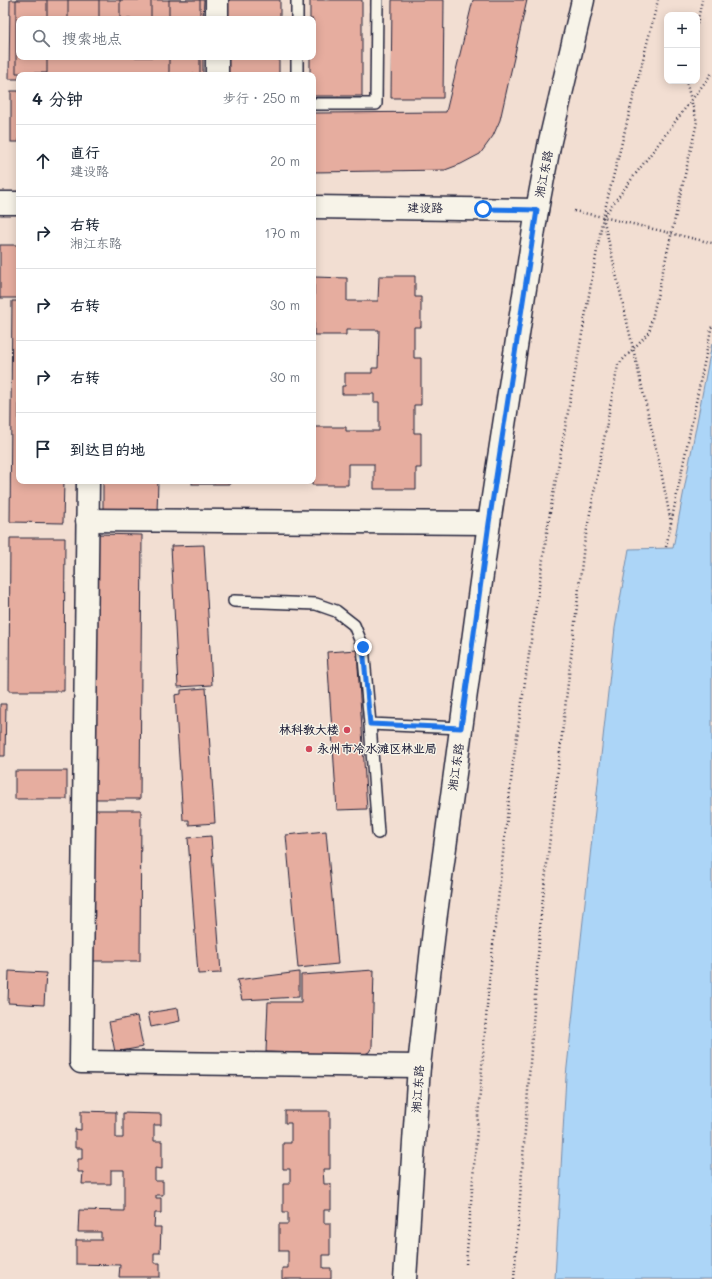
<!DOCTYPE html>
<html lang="zh">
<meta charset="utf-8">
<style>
body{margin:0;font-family:Mali,"LXGW WenKai TC",sans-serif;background:#f6f6f7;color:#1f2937}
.controls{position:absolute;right:12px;top:12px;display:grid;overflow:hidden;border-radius:8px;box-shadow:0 2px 10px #0003}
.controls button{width:36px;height:36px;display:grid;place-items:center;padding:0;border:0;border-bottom:1px solid #e0e1e3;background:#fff;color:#1f2937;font:20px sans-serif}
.stop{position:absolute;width:12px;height:12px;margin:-9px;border:3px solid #1a73e8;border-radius:50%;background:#fff}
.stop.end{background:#1a73e8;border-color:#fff;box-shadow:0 1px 4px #0008}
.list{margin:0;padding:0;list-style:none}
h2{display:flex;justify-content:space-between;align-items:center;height:52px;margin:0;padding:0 16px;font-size:17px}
h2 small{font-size:13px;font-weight:400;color:#747a83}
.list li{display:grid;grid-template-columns:26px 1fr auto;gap:12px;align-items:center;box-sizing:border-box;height:72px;padding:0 16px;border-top:1px solid #e0e1e3}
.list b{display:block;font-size:15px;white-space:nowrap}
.list p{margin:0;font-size:13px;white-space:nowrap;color:#747a83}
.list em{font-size:13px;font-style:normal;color:#747a83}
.icon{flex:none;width:22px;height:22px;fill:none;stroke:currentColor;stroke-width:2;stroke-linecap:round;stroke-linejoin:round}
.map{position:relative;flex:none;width:712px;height:1279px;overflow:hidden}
.search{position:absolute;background:#fff;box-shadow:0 2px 10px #0003;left:16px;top:16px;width:300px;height:44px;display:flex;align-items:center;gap:10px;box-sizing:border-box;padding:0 14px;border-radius:8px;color:#747a83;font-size:15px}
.panel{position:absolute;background:#fff;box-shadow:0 2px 10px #0003;left:16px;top:72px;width:300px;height:412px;border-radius:8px}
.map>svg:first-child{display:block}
.water{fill:#acd5f7;stroke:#758dac}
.building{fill:#e6ad9f;stroke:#22223b}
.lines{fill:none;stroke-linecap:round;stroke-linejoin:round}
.lane-casing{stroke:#22223b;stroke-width:14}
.street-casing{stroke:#22223b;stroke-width:25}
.secondary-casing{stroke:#22223b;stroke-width:25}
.path{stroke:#22223b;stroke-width:2.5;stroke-dasharray:1 3;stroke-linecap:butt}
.lane{stroke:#f7f3e8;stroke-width:11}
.street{stroke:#f7f3e8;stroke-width:22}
.secondary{stroke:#f7f3e8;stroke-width:22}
.route{stroke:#1a73e8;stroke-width:5}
.poi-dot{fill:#d1495b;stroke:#f7f3e8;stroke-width:1.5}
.labels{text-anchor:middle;stroke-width:3;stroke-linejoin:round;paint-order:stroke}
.street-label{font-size:12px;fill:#22223b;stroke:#f7f3e8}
.poi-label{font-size:12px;font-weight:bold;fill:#22223b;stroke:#f7f3e8;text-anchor:end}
</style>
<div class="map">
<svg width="712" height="1279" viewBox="0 0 712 1279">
<rect width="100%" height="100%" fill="#f2ded2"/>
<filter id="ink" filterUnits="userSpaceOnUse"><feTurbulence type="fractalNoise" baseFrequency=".025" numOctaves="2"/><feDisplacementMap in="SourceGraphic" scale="8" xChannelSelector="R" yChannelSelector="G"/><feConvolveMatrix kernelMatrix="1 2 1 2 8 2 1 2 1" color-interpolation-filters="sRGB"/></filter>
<g filter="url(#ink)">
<path class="water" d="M712 343V1279H555L566 1076 615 628 629 549 673 548Z"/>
<g class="building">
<path d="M10 0H204L203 19H19V57H203V75H19V79H9Z"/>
<path d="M16 0H47V19H19V57H47V73H16Z"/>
<rect x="68" y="0" width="31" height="19"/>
<rect x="120" y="0" width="31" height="19"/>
<rect x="169" y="0" width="31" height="19"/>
<rect x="228" y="0" width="52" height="19"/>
<path d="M310 0H362V96H313V75H310V57H313V19H310Z"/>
<path d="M392 0H444L443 98H391Z"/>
<path d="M473 0H527L500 120 493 136 480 154 461 164 445 170 313 172V113L446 112Z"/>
<rect x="169" y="57" width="31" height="17"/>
<rect x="228" y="57" width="51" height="18"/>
<rect x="11" y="91" width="8" height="51"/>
<rect x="0" y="245" width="19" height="53"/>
<path d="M379 276H415V297H421V327H414V358H421V405H414V433H421V468H416V489H374V464H348V485H312V481H313V427H346V431H379V402H374V394H342V386H345V373H372V368H378L379 330H346V335H314V277L347 278V301H378Z"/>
<path d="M12 301H19V481H64L63 523 10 522Z"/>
<path d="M103 481H158L157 512H103Z"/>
<rect x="192" y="481" width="38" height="3"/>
<path d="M97 534 142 535 140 799H95Z"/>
<path d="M10 538H65L64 691H9Z"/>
<path d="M204 545 212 685 178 687 171 546Z"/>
<path d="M357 650 367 809 337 810 327 652Z"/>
<path d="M206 688 215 823 189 825V820H183L175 695 181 694V690Z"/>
<path d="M0 704H6L5 756H0Z"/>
<rect x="15" y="771" width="52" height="28"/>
<path d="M94 810H141L140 961H93Z"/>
<path d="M326 831 338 964 298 968 286 835Z"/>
<path d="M211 836 221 973 198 974 188 838Z"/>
<path d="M374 970 372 1047 369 1052 363 1055 266 1052 268 1002H301V975Z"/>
<path d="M9 971 46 973 44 1005 8 1003Z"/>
<path d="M299 972V997L242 1000 237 980Z"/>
<path d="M178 1008 180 1021 151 1027 148 1013Z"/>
<path d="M137 1016 143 1047 115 1052 109 1022Z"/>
<path d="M81 1111 116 1112V1138H123V1113L161 1114V1125H154V1141H162V1169L155 1168V1181H163V1195H156V1198H161V1213H155L154 1227H161L160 1253H154V1263H160V1277H119L120 1265 76 1264V1240H101V1232H78L79 1210 124 1211V1170H111V1184H82L83 1172H78V1159H82V1148H75V1129L81 1130Z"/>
<path d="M285 1111H330V1169H323L324 1184H331V1210H324V1223H330V1255H323V1268H331V1279H282V1268H288V1251H279V1224H288V1212H283V1184H290V1169H283V1143H291V1123H285Z"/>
</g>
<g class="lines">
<g class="lane-casing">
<g id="lane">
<path d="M297 0V19"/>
<path d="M297 57V75"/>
<path d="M313 104H376L377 0"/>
<path d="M234 601 316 604 336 611 354 625 363 647 370 724 461 728"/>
<path d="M370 724 378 833"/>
</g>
</g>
<g class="street-casing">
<g id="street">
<path d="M217 19V0"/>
<path d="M217 75V57"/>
<path d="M88 481 81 1062 419 1066"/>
<path d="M87 520 489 523"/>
</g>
</g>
<g class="secondary-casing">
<g id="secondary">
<path d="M0 203H19"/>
<path d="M313 207 537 210"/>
<path d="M405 1279 419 1066 435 921 489 523 537 210 550 141 583 0"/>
</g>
</g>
<g class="path">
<path d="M697 24 702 0"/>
<path d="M574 211 603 217 712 73"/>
<path d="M671 523 660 466 603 217 712 243"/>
<path d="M666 547 712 325"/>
<path d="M466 1264 489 982 513 763 550 512 603 217 658 0"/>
<path d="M514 1279 541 915 584 545 618 365 649 332 697 122 686 81"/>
</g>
<use href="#lane" class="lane"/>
<use href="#street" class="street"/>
<use href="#secondary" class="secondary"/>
</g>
</g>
<g class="lines" filter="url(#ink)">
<path class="route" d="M363 647 370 724 461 728 489 523 537 210 483 209"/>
</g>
<g class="poi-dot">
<circle cx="347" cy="730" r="4"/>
<circle cx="309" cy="749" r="4"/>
</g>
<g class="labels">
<g class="street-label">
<text transform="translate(544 174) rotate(-79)" y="4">湘江东路</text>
<text transform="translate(425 208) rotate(1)" y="4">建设路</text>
<text transform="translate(456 767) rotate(-82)" y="4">湘江东路</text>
<text transform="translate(418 1089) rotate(-86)" y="4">湘江东路</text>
</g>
<g class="poi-label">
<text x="339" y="734">林科教大楼</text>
<text x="317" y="753" text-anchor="start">永州市冷水滩区林业局</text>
</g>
</g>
</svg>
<div class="controls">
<button>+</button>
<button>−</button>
</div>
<div class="stop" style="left:483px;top:209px"></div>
<div class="stop end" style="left:363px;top:647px"></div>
<div class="search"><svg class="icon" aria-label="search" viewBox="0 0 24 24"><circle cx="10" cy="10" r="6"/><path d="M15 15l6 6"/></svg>搜索地点</div>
<section class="panel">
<h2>4 分钟<small>步行 · 250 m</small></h2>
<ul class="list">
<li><svg class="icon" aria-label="ahead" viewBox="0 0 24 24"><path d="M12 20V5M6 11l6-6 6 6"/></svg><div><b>直行</b><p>建设路</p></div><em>20 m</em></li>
<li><svg class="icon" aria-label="right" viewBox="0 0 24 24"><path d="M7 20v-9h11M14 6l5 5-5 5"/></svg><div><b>右转</b><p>湘江东路</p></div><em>170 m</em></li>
<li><svg class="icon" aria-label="right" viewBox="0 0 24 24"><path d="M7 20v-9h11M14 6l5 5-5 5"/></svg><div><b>右转</b></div><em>30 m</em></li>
<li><svg class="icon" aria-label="right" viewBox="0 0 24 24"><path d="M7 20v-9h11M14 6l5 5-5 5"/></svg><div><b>右转</b></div><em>30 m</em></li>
<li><svg class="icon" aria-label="arrive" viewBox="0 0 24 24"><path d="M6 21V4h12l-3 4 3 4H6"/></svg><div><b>到达目的地</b></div></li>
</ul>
</section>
</div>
